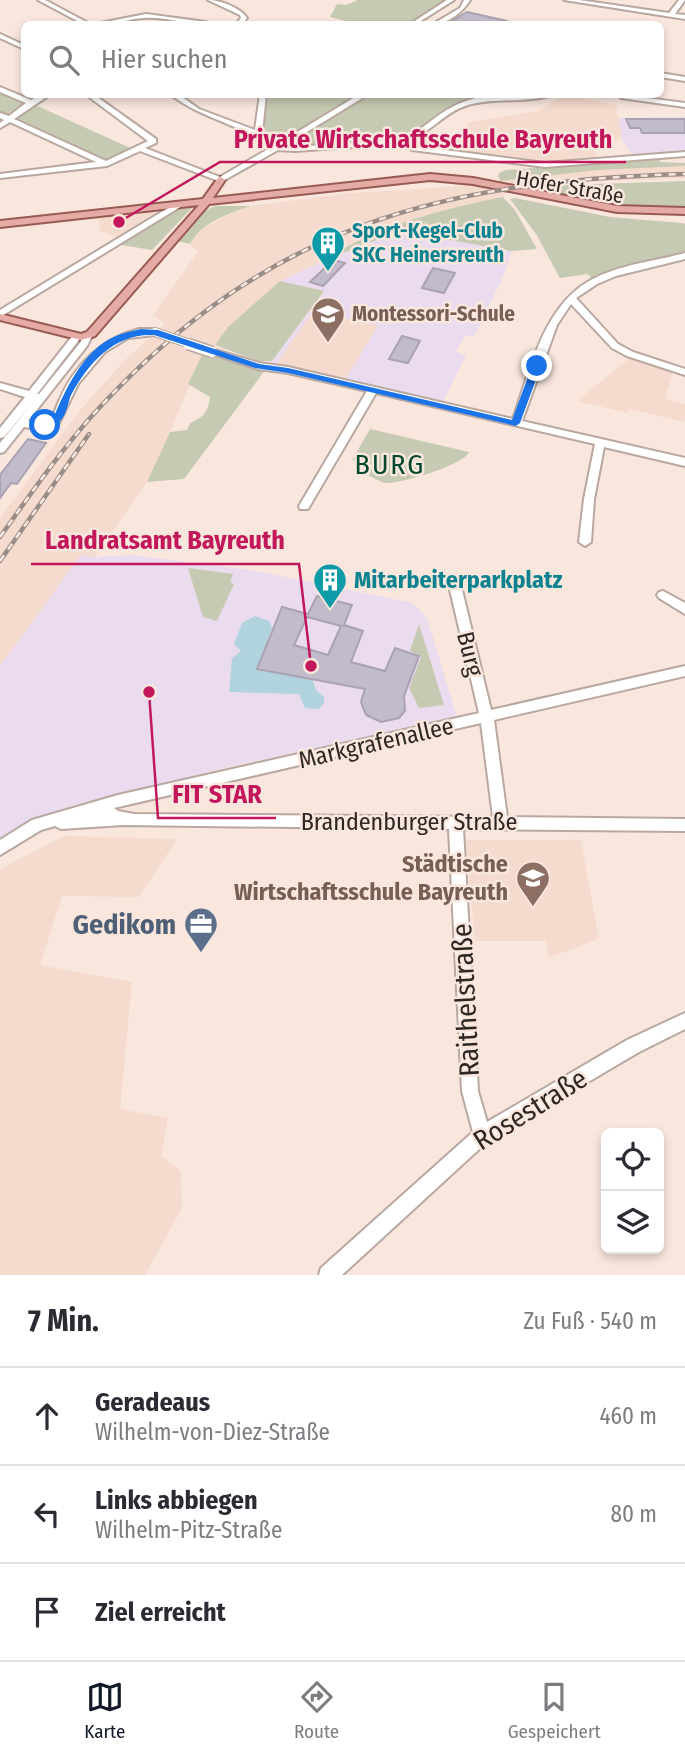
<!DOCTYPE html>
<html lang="de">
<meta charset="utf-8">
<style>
body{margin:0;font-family:"Fira Sans Condensed",sans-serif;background:#f2f2f3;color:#2b2b33}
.controls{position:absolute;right:21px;bottom:21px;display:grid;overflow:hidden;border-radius:10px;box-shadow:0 4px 10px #0003}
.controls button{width:63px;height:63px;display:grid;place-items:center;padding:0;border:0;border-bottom:2px solid #e1e1e2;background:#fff;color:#2b2b33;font:35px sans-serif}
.stop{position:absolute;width:21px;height:21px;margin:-16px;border:5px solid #1a73e8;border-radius:50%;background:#fff}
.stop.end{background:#1a73e8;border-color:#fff;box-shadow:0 2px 7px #0008}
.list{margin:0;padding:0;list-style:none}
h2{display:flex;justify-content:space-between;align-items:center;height:91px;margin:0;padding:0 28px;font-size:30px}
h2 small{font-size:23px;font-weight:400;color:#7c7c81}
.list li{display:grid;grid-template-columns:46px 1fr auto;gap:21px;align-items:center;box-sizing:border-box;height:98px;padding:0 28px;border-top:2px solid #e1e1e2}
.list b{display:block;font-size:26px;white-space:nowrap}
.list p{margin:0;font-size:23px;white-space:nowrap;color:#7c7c81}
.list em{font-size:23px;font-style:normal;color:#7c7c81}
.icon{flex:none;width:38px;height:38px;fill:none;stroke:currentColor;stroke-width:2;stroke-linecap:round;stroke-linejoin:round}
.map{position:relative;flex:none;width:685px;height:1275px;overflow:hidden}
.search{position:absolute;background:#fff;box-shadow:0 4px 10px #0003;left:21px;right:21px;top:21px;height:77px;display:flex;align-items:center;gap:18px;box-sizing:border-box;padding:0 24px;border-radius:10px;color:#7c7c81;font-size:26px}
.sheet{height:385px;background:#fff}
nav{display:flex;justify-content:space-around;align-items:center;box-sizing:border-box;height:98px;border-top:2px solid #e1e1e2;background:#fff;font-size:19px;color:#7c7c81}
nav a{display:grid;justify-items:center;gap:4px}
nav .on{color:#111827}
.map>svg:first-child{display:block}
.commercial{fill:#ebdbee}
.built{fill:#f4dbcd}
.green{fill:#c7cab2}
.water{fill:#b0d3de}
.building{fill:#c2bbcb;stroke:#aaa2b2;stroke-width:2;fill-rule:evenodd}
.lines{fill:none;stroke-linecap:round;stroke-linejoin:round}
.minor-casing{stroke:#b9a89f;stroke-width:4}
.major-casing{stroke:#995a53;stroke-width:4}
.minor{fill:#fff;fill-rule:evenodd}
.major{fill:#e5aca7;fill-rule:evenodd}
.rail-casing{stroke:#9a8d87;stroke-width:4.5}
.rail{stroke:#f9e7de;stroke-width:2.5;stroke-dasharray:7;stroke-linecap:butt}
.minor-bridge-far1-casing{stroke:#b9a89f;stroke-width:10;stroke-linecap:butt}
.minor-bridge-casing{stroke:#b9a89f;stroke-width:13;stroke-linecap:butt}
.minor-bridge-far1{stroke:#fff;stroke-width:8}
.minor-bridge{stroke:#fff;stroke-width:10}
.route{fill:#1a73e8}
.labels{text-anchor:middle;stroke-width:5;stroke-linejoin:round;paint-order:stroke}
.far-street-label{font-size:21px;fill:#2e2724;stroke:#f9e7de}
.far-culture-label{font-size:21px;font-weight:bold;fill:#0d838f;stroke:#f9e7de;text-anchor:start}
.far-education-label{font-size:21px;font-weight:bold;fill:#785e54;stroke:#f9e7de;text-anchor:start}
.culture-label{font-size:24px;font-weight:bold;fill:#0d838f;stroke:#f9e7de;text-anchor:start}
.street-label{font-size:24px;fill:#2e2724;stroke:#f9e7de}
.education-label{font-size:24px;font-weight:bold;fill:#785e54;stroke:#f9e7de;text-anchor:end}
.quarter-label{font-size:28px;letter-spacing:2px;fill:#01482c;stroke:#f9e7de}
.near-service-label{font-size:28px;font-weight:bold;fill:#4e5e75;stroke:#f9e7de;text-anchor:end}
.near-street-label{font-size:28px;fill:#2e2724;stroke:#f9e7de}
.leader{fill:none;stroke:#c2185b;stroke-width:2.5}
.callout-dot{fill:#c2185b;stroke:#f9e7de;stroke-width:2.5}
.callout-label{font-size:26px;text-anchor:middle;font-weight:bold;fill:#c2185b;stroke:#f9e7de;stroke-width:5;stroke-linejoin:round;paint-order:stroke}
</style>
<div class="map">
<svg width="685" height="1275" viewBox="0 0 685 1275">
<rect width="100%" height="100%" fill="#f9e7de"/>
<g class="commercial">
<path d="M685 117V151L633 156 622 140 618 118Z"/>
<path d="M400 231 512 251 504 275 474 337 465 335 456 352 466 355 441 406 266 369 324 292 280 281 332 257Z"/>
<path d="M81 554 95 557 130 555 252 570 413 603 427 618 457 717 220 769 49 816 0 843V666Z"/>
</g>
<g class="built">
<path d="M565 95 616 105 622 139 594 141 590 146 598 158 558 162 448 150 470 122 538 111Z"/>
<path d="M648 166H685V178L554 183 508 191 503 197 466 204 345 246 332 257 280 281 228 327 215 345 203 353 170 432 147 482 95 557 81 555 0 666V518L80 410 124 361 165 324 153 315 198 252 190 244 195 233 223 217 250 206 351 193 500 184V181L566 172Z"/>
<path d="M152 211 155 212 153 214 117 237 100 231 98 217Z"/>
<path d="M313 311 378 326 346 378 277 363Z"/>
<path d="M631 357 673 371 665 399 685 404V422L629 409 627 413 577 401Z"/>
<path d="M64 836 177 839 139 897 62 896 40 965 132 982 120 1109 168 1118 161 1156 181 1171 182 1208 145 1275H0V869Z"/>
<path d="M465 840H581L599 939 548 958 546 941H475Z"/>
</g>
<g class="green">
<path d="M358 0H448L407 24H357L330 17 337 4 346 5Z"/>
<path d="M0 89 137 151 107 163 0 114Z"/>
<path d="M268 95H359L274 145 262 136Z"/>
<path d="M370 95H507L461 102 447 108 421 131 402 138 296 148 282 146Z"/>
<path d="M659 160 661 162 685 163V166L598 170 500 181 498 174 505 170Z"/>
<path d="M685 181V208H627L525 190 564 185Z"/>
<path d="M503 197 515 210 537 249 512 251 400 231 332 257C366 229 458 205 503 197Z"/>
<path d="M515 198 610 217 682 223 685 224V251L679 255 610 271 592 279 588 274 560 278 536 234 510 199Z"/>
<path d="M183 204 193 207 152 250 121 245Z"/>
<path d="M216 206H250C229 214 201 222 190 244L176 241 200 212Z"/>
<path d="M280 281 324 291 272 361H258L215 345 228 327Z"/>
<path d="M203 353 266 369 184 479 147 482 170 432 187 430 190 423C204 417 208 412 210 397L188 384Z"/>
<path d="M370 429 469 452C464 465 400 484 385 483 381 482 374 478 369 476L372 465 352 460Z"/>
<path d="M188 568 233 574 230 582 234 584 217 621 203 617Z"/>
<path d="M419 624 444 705 419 708 409 688 421 657 410 651Z"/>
</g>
<path class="water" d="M255 616 269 621 272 628 257 669 312 678 316 690 324 697V703L319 709 305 708 299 694 229 692 232 658 241 651 234 644 242 623Z"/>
<g class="building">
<path d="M467 12 507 21 506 24H447Z"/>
<path d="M626 119H685V133H642L640 128H630Z"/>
<path d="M333 260 345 263 323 286 310 282Z"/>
<path d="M433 268 455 273 444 293 422 288Z"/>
<path d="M402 336 420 341 408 363 389 359Z"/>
<path d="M28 439 46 443 17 484 11 483 0 498V475Z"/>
<path d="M317 596 352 605 344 625 363 631 351 662 385 671 395 648 419 656 404 696 405 711 399 718 381 722 366 715 361 702 365 689 257 669 282 607 308 614ZM307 617 341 626 328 655 294 645Z"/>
</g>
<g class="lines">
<g class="minor-casing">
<g id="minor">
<path d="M38 0H45L90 24H83Z"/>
<path d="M208 0C220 0 241 8 247 18L242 24H236L241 18 240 15Z"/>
<path d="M447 0H454L416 24H410Z"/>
<path d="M464 0H470C463 12 448 24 433 24L460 8Z"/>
<path d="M564 0H579L669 13 679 0H685L675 14 685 15V19Z"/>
<path d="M146 14 206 22 209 24C188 26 165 16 144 18 127 19 111 26 95 24Z"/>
<path d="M0 34 24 45V49L0 38Z"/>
<path d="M660 73 685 77V81L660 77Z"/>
<path d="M0 87 31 100 42 94H51L14 119 106 161 148 141 85 94H93L156 139V143L145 148 220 177 270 148C240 123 201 119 170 94H178L199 109 255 130 260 94H266L262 133 276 145 360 94H369L284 146 295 147 402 139C421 132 434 116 452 107 482 91 523 94 555 94 528 104 496 97 468 105 444 112 429 134 407 142L414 146 545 163 685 152V156L545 167 412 150 398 144 295 151 278 150 221 182 140 151 107 166 0 178V174L96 162 10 122 0 128V123L4 120 0 118V113L9 116 26 103 0 92Z"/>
<path d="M623 95 685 103V107L621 98V96Z"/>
<path d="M178 202 185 204 0 317V310Z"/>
<path d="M685 253V259L616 276 597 284 576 298 618 344 633 352 685 369V375L627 356 612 348 571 304 557 325 522 421 685 458V466L604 447 594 499 591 542 585 546 579 542 584 499 595 444 376 393 308 509H300L299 506 367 391 288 373 258 369 207 352 212 349 259 363 288 367 513 419C530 371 543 306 591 280 618 265 655 261 685 253Z"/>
<path d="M139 329H155L160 332 155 335 128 338 105 352 78 384 59 423 38 429 24 427 4 452 0 453V443L35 400 4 437 0 438V428L25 397 0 389V383L29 391 74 334H80L82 336 37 394H39L80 343 84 334H90L92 336 87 346 28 421 38 423 51 419C55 412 57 405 60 399 75 364 103 338 139 329Z"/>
<path d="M456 586 462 590 491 710 685 666V676L494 720 507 817 685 819V831L463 829 478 1091 487 1122 627 1040 685 1013V1029L639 1052 488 1141 342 1275H319L321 1268 473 1132 462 1091 449 829 123 825 61 829 55 826 41 830 0 855V840L32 820 118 795 479 713 450 590ZM481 723 493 817 134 814 118 811 114 808Z"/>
<path d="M663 591 685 603V614L659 598 657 595 659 592Z"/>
</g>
</g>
<g class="major-casing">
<path id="major" d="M430 174 473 178 617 206 685 208V214L617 212 473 184 430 180 209 204 95 336 81 340 0 320V314L81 334 87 332 199 205 0 227V221L203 199 218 178 221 177 225 180 213 198Z"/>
</g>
<use href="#minor" class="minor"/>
<use href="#major" class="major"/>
<g class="rail-casing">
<g id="rail">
<path d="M0 537C32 492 63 447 100 407 270 224 443 181 685 174"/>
<path d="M0 561 89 434"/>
</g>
</g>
<use href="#rail" class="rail"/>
<g class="minor-bridge-far1-casing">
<path id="minor-bridge-far1" d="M155 332 193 345"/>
</g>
<g class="minor-bridge-casing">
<path id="minor-bridge" d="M188 344 212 352"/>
</g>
<use href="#minor-bridge-far1" class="minor-bridge-far1"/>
<use href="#minor-bridge" class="minor-bridge"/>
</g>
<path class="route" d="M141 329 158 330 259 364 288 368 512 420 532 366 537 363 541 366 520 423 516 426 288 373 255 368 154 335C115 333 89 362 71 395 68 402 67 414 61 420 57 425 47 428 41 428V423L54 417C65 389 85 349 114 337 122 333 132 331 141 329Z"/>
<defs>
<g id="building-pin" transform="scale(1.75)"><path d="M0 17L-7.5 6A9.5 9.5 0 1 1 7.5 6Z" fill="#0f9aa8" stroke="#f9e7de"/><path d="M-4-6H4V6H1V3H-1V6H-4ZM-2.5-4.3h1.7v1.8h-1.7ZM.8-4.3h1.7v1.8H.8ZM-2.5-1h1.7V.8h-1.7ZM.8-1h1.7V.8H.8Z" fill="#fff"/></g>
<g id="school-pin" transform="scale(1.75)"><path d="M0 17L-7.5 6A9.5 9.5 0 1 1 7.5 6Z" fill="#8d6e63" stroke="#f9e7de"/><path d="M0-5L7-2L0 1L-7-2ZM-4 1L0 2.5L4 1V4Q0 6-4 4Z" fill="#fff"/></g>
<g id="office-pin" transform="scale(1.75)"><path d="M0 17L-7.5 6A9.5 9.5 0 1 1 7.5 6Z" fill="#5c6f8a" stroke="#f9e7de"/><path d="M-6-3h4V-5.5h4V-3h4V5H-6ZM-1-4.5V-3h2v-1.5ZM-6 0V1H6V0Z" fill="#fff"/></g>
</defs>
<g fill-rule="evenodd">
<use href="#building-pin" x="328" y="243"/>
<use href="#school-pin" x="328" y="314"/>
<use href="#building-pin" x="330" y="580"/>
<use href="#school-pin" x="533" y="878"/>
<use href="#office-pin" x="201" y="924"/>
</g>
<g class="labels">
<g class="far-street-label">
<text transform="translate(570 187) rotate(10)" y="7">Hofer Straße</text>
</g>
<g class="far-culture-label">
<text x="352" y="238">Sport-Kegel-Club<tspan x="352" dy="24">SKC Heinersreuth</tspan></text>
</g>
<g class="far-education-label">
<text x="352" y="321">Montessori-Schule</text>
</g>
<g class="culture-label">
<text x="354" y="588">Mitarbeiterparkplatz</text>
</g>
<g class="street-label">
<text transform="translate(470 654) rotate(76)" y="8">Burg</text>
<text transform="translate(376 743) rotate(-13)" y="8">Markgrafenallee</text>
<text x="409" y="830">Brandenburger Straße</text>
</g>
<g class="education-label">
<text x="508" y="872">Städtische<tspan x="508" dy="28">Wirtschaftsschule Bayreuth</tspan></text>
</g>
<g class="quarter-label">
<text x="390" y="474">BURG</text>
</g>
<g class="near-service-label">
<text x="176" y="934">Gedikom</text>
</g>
<g class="near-street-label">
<text transform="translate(465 1000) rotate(-93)" y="10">Raithelstraße</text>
<text transform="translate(530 1109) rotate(-32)" y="10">Rosestraße</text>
</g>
</g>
<path class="leader" d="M119 222L220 162H626M311 666L299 564H31M149 692L158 818H276"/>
<g class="callout-dot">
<circle cx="119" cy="222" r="7"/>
<circle cx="311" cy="666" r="7"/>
<circle cx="149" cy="692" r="7"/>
</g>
<g class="callout-label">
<text x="423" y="148">Private Wirtschaftsschule Bayreuth</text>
<text x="165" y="549">Landratsamt Bayreuth</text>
<text x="217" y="803">FIT STAR</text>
</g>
</svg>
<div class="controls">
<button><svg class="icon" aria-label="locate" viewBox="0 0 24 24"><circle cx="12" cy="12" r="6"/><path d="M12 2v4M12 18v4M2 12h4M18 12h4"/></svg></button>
<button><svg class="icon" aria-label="layers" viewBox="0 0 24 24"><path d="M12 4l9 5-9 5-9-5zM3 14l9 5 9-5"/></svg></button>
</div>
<div class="stop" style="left:45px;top:425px"></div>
<div class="stop end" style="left:537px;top:366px"></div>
<div class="search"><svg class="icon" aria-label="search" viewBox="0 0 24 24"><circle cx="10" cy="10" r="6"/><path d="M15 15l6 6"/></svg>Hier suchen</div>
</div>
<section class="sheet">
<h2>7 Min.<small>Zu Fuß · 540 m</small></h2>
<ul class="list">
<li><svg class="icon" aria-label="ahead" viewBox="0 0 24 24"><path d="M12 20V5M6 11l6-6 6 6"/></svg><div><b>Geradeaus</b><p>Wilhelm-von-Diez-Straße</p></div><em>460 m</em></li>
<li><svg class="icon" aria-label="left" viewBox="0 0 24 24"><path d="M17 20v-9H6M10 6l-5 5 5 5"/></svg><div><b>Links abbiegen</b><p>Wilhelm-Pitz-Straße</p></div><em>80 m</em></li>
<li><svg class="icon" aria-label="arrive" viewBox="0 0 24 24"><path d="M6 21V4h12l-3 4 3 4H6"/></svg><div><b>Ziel erreicht</b></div></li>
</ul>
</section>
<nav>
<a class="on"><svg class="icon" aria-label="map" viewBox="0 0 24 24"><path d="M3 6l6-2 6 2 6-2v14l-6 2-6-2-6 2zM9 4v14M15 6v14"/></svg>Karte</a>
<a><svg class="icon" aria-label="directions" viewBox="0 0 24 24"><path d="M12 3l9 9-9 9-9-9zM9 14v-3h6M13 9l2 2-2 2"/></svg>Route</a>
<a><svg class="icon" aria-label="saved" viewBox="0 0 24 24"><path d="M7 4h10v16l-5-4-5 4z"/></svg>Gespeichert</a>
</nav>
